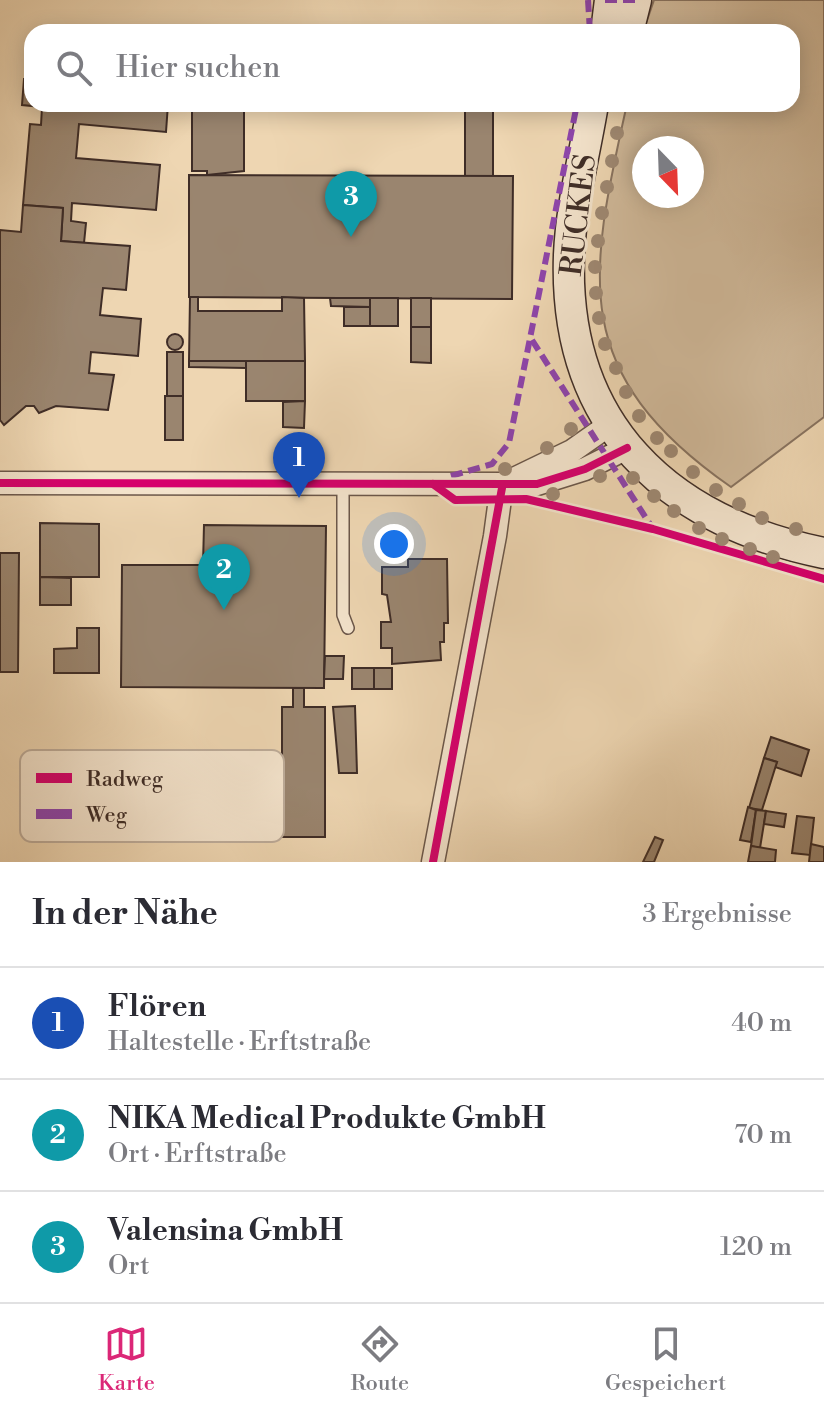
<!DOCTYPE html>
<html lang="de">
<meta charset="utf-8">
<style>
body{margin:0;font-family:"Libre Bodoni",serif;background:#f7f7f7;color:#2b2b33}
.compass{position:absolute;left:632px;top:136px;width:72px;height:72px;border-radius:50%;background:#fff;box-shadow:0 4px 20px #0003;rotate:157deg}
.you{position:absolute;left:394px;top:544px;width:28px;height:28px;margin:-20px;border:6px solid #fff;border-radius:50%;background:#1a73e8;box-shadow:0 0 0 12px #1a73e833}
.badge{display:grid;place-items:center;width:52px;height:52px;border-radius:50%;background:#db2777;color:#fff;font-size:26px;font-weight:700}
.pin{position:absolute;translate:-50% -66px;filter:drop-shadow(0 2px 4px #0008)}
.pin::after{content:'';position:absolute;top:42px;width:28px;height:24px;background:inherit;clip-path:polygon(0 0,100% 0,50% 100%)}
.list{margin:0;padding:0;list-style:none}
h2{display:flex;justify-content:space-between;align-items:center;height:104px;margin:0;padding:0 32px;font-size:34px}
h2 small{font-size:26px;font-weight:400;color:#7c7c81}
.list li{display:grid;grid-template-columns:52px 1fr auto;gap:24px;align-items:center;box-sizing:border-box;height:112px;padding:0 32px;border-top:2px solid #e1e1e2}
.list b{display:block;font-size:30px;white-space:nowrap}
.list p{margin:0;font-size:26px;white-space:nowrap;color:#7c7c81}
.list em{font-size:26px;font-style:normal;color:#7c7c81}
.icon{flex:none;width:44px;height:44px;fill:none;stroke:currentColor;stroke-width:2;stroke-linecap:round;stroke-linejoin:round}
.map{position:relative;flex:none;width:824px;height:862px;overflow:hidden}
.search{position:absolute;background:#fff;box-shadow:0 4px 20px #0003;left:24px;right:24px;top:24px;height:88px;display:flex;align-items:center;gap:20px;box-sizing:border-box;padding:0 28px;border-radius:24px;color:#7c7c81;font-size:30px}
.sheet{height:440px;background:#fff}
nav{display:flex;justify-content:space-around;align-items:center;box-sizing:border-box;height:112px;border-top:2px solid #e1e1e2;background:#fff;font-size:22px;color:#7c7c81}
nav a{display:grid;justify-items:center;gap:4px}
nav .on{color:#db2777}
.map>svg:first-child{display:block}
.green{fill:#d0b99a;stroke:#887360;stroke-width:2;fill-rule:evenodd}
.building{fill:#9a856f;stroke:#3f2d27;stroke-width:2}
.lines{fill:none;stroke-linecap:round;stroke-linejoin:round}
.service-casing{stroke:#6b574a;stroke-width:14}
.minor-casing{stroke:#6b574a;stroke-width:25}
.secondary-casing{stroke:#3f2d27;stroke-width:33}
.service{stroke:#f4e4cd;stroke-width:11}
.minor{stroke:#f4e4cd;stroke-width:22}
.secondary{stroke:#f4e4cd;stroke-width:30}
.quiet{stroke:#8e44ad;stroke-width:6;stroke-dasharray:12 6;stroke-linecap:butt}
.cycleway-casing{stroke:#f4e4cd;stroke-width:13}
.cycleway{stroke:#d6006c;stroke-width:8}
.tree{fill:#9e8872}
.labels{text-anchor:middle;stroke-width:6;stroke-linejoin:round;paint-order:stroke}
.street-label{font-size:30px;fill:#3f2d27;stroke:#f4e4cd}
.key{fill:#f4e4cd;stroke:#bead9b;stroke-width:2}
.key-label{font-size:22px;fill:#3f2d27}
</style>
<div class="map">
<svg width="824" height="862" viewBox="0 0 824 862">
<rect width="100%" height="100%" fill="#eed6b2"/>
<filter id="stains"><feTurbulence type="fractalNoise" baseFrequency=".0025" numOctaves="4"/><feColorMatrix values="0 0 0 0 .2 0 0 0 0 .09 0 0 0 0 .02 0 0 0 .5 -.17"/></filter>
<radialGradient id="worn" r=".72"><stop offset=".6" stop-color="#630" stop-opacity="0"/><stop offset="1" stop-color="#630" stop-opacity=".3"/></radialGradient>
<path class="green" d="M654 0H824V417L731 487C568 373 588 278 627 104H792V32H643ZM644 148H692V196H644Z"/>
<g class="building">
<path d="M24 79H32V104H168L166 132 79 124 76 158 160 165 156 210 72 203 71 221 86 223 84 243 61 241 63 208 23 205 30 124 41 125 42 107 22 105Z"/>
<path d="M192 104H244V171L207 175V171H192Z"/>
<rect x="465" y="104" width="28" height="72"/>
<path d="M189 175 513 176 512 299 189 297Z"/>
<path d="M23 205 63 208 61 241 130 246 126 290 103 288 100 315 141 319 138 356 91 352 89 373 114 375 108 410 56 406 39 413 34 406H26L4 425 0 420V230L21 232Z"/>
<path d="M190 297H198V311H282V297L304 298 305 361H189Z"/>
<path d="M330 298H370V307L331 306Z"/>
<rect x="370" y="298" width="28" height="28"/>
<rect x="411" y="298" width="20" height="29"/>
<rect x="344" y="307" width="26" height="19"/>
<path d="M411 327H431V363L411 362Z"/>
<circle cx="175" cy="342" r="8"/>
<rect x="167" y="352" width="16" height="44"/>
<path d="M189 361H246V368L189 367Z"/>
<rect x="246" y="361" width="59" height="40"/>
<rect x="165" y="396" width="18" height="44"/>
<path d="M305 401 304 428 283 427V402Z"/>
<path d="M40 523 99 524V577H40Z"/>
<path d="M204 525 326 526 324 688 121 687 122 565H203Z"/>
<path d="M0 553H19L18 672H0Z"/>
<path d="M408 559H447L448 623H444V642H440L441 660 392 664V648H381V622H391L387 595 382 594V567H408Z"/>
<path d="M40 577 71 578V605H40Z"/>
<path d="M77 628H99V673H54V649L77 648Z"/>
<path d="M325 656H344L343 679H324Z"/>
<rect x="352" y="668" width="22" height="21"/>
<rect x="374" y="668" width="18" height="21"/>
<path d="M293 688H304V707H325V837H282V707H293Z"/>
<path d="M355 706 357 773H339L333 707Z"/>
<path d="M771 737 809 750 801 776 775 767 777 762 764 758Z"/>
<path d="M764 758 777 762 762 810 749 808Z"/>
<path d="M748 807 756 810 751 842 740 840Z"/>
<path d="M756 810 766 811 760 848 751 846Z"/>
<path d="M766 811 786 814 784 827 764 824Z"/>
<path d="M797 816 814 818 810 855 792 853Z"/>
<path d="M655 837 663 840 654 862H643Z"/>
<path d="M811 844 824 847V862H809Z"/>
<path d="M751 846 776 850 775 862H748Z"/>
</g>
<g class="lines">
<g class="service-casing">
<path id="service" d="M343 483V615L348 628"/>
</g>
<g class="minor-casing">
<g id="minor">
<path d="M514 479 572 451 609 425"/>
<path d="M0 483 537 484 585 469 627 448"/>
<path d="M433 862 495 536 502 484"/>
</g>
</g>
<g class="secondary-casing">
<g id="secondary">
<path d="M606 32 610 0"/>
<path d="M628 32 636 0"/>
<path d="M593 104C585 153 571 205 569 255 563 424 666 521 824 553"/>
</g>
</g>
<use href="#service" class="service"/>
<use href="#minor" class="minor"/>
<use href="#secondary" class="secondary"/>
<g class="quiet">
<path d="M588 0 590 32"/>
<path d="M605 0H639"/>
<path d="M532 340 653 529"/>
<path d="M451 476 492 464 509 443 577 104"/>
</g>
<g class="cycleway-casing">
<g id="cycleway">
<path d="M0 483 537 484 585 469 627 448"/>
<path d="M433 484 455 500 526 499 653 529 824 579"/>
<path d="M433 862 502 488"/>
</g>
</g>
<use href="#cycleway" class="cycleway"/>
</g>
<g class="tree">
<circle cx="617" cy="133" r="7"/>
<circle cx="612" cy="161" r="7"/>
<circle cx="607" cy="187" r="7"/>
<circle cx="602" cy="213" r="7"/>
<circle cx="598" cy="241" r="7"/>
<circle cx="595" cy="267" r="7"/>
<circle cx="596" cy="293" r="7"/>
<circle cx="599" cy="318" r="7"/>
<circle cx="605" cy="344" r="7"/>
<circle cx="616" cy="368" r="7"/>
<circle cx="626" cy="392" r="7"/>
<circle cx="639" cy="416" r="7"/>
<circle cx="571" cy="429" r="7"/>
<circle cx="657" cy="438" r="7"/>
<circle cx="547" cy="448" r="7"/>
<circle cx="671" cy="451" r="7"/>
<circle cx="505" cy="469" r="7"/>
<circle cx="693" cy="472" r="7"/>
<circle cx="600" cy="476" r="7"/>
<circle cx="633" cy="478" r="7"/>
<circle cx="716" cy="490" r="7"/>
<circle cx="553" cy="494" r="7"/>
<circle cx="654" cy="496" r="7"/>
<circle cx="739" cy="504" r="7"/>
<circle cx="674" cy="511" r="7"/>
<circle cx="762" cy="518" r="7"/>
<circle cx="699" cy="528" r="7"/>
<circle cx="796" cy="529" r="7"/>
<circle cx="722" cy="539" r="7"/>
<circle cx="750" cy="549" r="7"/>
<circle cx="773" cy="557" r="7"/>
</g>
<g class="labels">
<g class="street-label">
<text transform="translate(578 215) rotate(-83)" y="10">RUCKES</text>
</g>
</g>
<rect x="20" y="750" width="264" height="92" rx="12" class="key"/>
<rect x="36" y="773" width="36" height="10" fill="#d6006c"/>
<rect x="36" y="809" width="36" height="10" fill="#8e44ad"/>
<g class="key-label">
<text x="86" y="786">Radweg</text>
<text x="86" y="822">Weg</text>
</g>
<rect width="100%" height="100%" filter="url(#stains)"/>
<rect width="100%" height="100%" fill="url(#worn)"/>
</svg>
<svg class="compass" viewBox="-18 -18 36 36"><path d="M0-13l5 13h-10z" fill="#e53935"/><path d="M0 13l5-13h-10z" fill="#7c7c81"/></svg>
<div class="you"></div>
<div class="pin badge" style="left:299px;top:498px;background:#1a4fb4">1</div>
<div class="pin badge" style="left:224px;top:610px;background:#0f9aa8">2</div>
<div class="pin badge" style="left:351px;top:237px;background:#0f9aa8">3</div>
<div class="search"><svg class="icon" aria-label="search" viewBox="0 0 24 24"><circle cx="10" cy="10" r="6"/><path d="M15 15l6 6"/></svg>Hier suchen</div>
</div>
<section class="sheet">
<h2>In der Nähe<small>3 Ergebnisse</small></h2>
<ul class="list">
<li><span class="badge" style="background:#1a4fb4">1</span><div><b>Flören</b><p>Haltestelle · Erftstraße</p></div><em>40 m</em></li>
<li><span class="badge" style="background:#0f9aa8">2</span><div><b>NIKA Medical Produkte GmbH</b><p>Ort · Erftstraße</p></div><em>70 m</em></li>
<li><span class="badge" style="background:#0f9aa8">3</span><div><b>Valensina GmbH</b><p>Ort</p></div><em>120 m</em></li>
</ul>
</section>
<nav>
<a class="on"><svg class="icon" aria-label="map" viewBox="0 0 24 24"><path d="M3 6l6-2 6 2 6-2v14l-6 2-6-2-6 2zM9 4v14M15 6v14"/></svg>Karte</a>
<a><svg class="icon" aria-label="directions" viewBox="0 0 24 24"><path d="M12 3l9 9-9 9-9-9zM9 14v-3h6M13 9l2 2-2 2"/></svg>Route</a>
<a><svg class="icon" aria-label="saved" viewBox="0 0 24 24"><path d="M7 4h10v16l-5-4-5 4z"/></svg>Gespeichert</a>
</nav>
